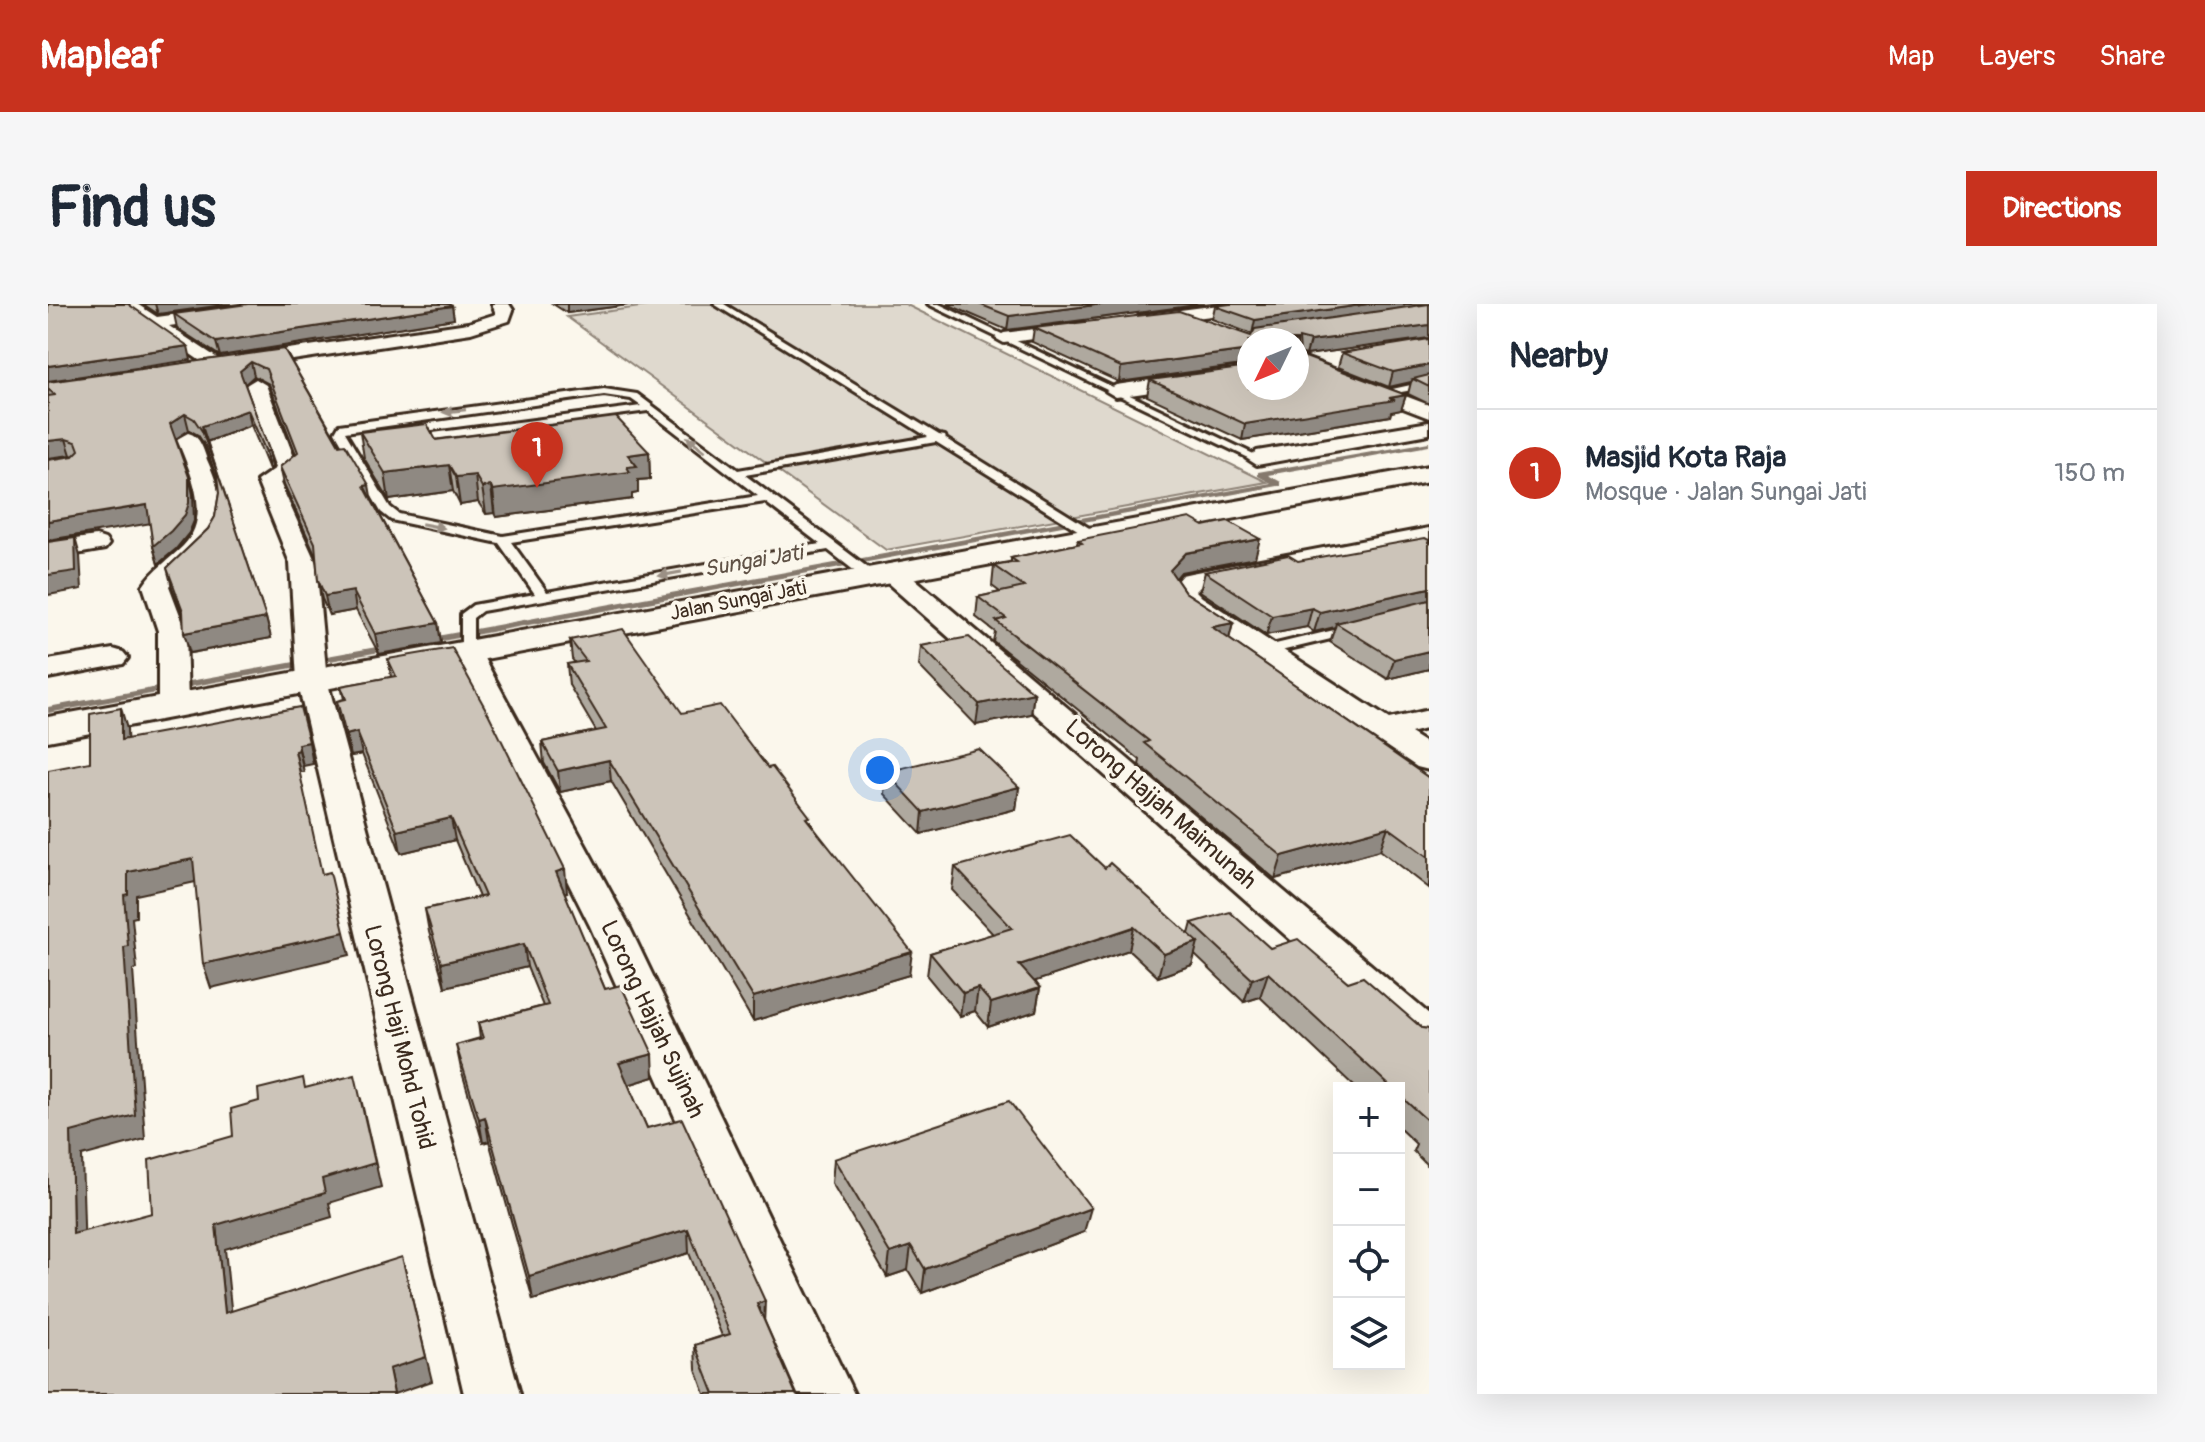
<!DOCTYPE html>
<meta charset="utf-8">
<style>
body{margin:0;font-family:Pangolin,sans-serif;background:#f6f6f7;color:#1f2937}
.controls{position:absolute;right:24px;bottom:24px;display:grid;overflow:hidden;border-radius:0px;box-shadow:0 8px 32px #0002}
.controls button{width:72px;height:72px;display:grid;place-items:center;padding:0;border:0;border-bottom:2px solid #e0e1e3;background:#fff;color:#1f2937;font:40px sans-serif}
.compass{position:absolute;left:1189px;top:24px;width:72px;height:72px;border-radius:50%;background:#fff;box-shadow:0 8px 32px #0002;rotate:227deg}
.you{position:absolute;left:832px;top:466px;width:28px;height:28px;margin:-20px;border:6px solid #fff;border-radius:50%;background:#1a73e8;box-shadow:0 0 0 12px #1a73e833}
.badge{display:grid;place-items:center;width:52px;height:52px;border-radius:50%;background:#c8321e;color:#fff;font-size:26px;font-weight:700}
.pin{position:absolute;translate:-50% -66px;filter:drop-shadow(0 2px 4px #0008)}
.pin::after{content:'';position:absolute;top:42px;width:28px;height:24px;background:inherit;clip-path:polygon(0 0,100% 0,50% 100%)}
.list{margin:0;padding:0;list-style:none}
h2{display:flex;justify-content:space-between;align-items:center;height:104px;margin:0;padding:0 32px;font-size:34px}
h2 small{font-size:26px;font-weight:400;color:#747a83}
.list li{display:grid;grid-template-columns:52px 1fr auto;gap:24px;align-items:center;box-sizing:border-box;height:128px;padding:0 32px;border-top:2px solid #e0e1e3}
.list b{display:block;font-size:30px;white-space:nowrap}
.list p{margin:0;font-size:26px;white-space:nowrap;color:#747a83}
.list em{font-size:26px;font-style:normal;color:#747a83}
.icon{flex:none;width:44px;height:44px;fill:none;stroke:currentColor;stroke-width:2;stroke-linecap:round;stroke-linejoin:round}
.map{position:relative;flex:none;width:1381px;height:1090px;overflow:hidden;border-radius:0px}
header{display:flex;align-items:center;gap:48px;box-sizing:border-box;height:112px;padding:0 40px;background:#c8321e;color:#fff}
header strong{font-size:38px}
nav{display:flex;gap:44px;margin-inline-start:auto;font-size:28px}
.intro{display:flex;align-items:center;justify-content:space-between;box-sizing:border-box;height:192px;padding:0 48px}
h1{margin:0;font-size:56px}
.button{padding:20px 36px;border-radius:0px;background:#c8321e;color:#fff;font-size:28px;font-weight:700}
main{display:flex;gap:48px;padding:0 48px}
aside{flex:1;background:#fff;border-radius:0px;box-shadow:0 8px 32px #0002}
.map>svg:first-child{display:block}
.green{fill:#dfd9ce;stroke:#8d8276;stroke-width:2}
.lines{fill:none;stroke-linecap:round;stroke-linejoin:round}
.stream{fill:#85796d;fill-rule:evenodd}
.service-casing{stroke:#3b2a1e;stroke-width:6}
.minor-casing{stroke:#3b2a1e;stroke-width:6}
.secondary-casing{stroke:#3b2a1e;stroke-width:6}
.service{fill:#fbf7ec;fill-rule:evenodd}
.minor{fill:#fbf7ec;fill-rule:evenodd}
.secondary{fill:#fbf7ec;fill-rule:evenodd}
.wall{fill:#afa99f;stroke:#3b2a1e;stroke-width:2}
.shaded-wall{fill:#8f8982;stroke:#3b2a1e;stroke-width:2}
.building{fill:#ccc4b9;stroke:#3b2a1e;stroke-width:2}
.oneway{fill:#9b9085}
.labels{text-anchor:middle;stroke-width:8;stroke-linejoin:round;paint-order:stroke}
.far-street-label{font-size:20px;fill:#3b2a1e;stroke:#fbf7ec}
.far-water-label{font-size:22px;font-style:italic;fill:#605246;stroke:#fbf7ec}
.street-label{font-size:24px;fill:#3b2a1e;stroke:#fbf7ec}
</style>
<header>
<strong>Mapleaf</strong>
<nav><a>Map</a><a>Layers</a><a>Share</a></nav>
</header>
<div class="intro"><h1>Find us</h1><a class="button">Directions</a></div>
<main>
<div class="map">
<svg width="1381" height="1090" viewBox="0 0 1381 1090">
<rect width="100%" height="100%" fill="#fbf7ec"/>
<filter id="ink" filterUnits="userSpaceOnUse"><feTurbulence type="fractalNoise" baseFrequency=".0125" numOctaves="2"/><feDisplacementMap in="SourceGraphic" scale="16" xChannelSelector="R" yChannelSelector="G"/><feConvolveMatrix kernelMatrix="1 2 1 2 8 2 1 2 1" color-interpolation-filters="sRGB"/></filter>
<g filter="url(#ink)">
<path class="green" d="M614 0H857L1219 178 838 246 519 13Z"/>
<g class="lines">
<g class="stream">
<path d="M1381 138V142L1220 171 1233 178V182H1230L378 340 373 337 378 334 1223 179 1210 172V168Z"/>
<path d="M345 340 348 341V345L0 409V403Z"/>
</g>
<g class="service-casing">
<g id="service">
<path d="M666 0H676L891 131 897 132 898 135 1054 232 1044 235 888 138 697 171 827 269V275H817L780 246 434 307 425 314V347L418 351 413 350V310L425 301 487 290 451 239 343 216 333 208 287 128 291 121 556 85 589 90 690 166 880 133ZM556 91 583 95 593 102 362 132 357 135 362 138 600 107 710 192 455 232 351 210 342 203 297 128ZM717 198 772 240 499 288 463 238Z"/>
<path d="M880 0H891L1214 154 1205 156Z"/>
<path d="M1381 77V83L1331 92 1326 89Z"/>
<path d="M1307 321 1312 322V328L1216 351 1209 347 1211 344Z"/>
</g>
</g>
<g class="minor-casing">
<g id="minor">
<path d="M70 0H89L109 13 206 0H249L241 5 121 22 174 57 176 61 174 65 167 67Z"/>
<path d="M444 0H461L465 6 461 17 423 29 192 64 183 58 192 52 420 19 448 10Z"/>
<path d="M1179 0H1226L1218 5 1093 21 1085 16 1093 11Z"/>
<path d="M1034 19 1040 20 1043 24 1040 28 956 39 947 34 956 29Z"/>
<path d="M1249 51 1381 101V114L1249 63Z"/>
<path d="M1201 62V74L1068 93 1058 87 1068 81Z"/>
<path d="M208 75 218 81 251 166 232 179 268 259 279 376 472 1090H416L249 376 242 259 209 177 228 164 198 81Z"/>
<path d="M1381 118V130L1209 161 1198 154 1209 147Z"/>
<path d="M140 129C153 132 155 146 160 158 175 192 181 223 154 252 143 262 131 270 121 282L138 327 140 402 136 409 125 411 114 409 110 402V327L95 282C106 265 121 256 135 242 165 212 142 168 129 135Z"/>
<path d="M1381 224V238L1152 283 1148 287 1154 293 1341 415 1381 406V424L1362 429 1381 441V466L1369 463 1134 305 1121 286 1134 271 1143 269Z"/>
<path d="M48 232 57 235 61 240 57 245 0 255V239Z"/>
<path d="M843 260 852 262 1381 710V749L1366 745 834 274 830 268 834 262Z"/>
<path d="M418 338 428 341 432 347 581 622 806 1090H750L542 622 404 347 408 341Z"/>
<path d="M65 345 75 348 80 354 75 360 0 374V356Z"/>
</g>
</g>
<g class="secondary-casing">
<path id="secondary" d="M1381 162V178L0 437V413Z"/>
</g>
<use href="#service" class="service"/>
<use href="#minor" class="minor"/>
<use href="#secondary" class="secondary"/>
</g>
<g class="wall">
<path d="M95 0H183L110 10Z"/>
<path d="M505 0H588L519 9Z"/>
<path d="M899 0H1157L959 26Z"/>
<path d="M1381 0V34L1258 51 1251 49 1252 51 1358 91 1353 106 1343 108 1342 112 1194 136 1099 92 1102 76 1201 84 1249 36 1071 78 984 38 986 24 1203 32 1204 30 1164 15 1167 2Z"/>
<path d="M404 2 406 15 172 52 129 24 126 10Z"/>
<path d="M1381 36V100L1360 90 1363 78 1341 83 1290 63 1294 49Z"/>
<path d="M236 45 324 196 390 319 393 339 331 350 308 306 281 311 274 295 270 276 268 252 236 180 232 163 248 150 221 80 206 72 197 81 221 146 224 163 221 165 203 121 159 138 218 314 223 334 142 349 136 312 124 283 119 264 160 225 167 213 171 189 169 175 158 143 150 131 141 126 127 135 141 173 145 190 146 217 141 229 128 245 110 260 105 242 102 219 26 152 23 151 0 154V78Z"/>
<path d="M312 128 388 136 601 148 602 175 590 176V189L584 190V195L448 213 446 209 438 210 430 198 412 201 405 187 341 196 316 154Z"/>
<path d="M1030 236 1207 254 1133 268 1128 275 1137 288 1185 319 1181 335 1381 474V584L1332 546 1227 575 1091 461 1092 456 945 337 947 328 928 313 930 293 952 288 944 282 946 262 963 259V254L1029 240Z"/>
<path d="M1250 257 1381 365 1340 375 1282 338 1287 323 1266 328 1259 323 1218 331 1152 287 1157 268Z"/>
<path d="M522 336 634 409 762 518 861 671 705 717 563 477 512 488 496 459 494 438 548 427 521 381 519 360 527 359 524 355Z"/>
<path d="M873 342 986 389 983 410 928 421 871 362Z"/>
<path d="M340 355 519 588 516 589 557 685 606 773 580 781 599 824 716 1017 748 1090H657L648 1065 647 1041 674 1032 641 949 485 996 441 837 435 839 413 765 408 741 432 734 430 719 495 702 479 663 397 683 381 628 377 605 431 593 407 536 353 549 314 450 303 452 289 397 296 395 293 382 343 373Z"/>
<path d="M838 468 971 483 968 505 873 530 836 490Z"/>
<path d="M907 563 1057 564 1141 630 1144 619 1222 644 1300 678 1374 724 1381 725V863L1365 847 1368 840 1351 824V784H1308L1212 693 1196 698 1147 651 1144 661 1110 673 1081 646 987 677 992 684 988 707 940 723 927 707 912 712 879 672 882 649 945 630 904 586Z"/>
<path d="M786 855 1036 928 874 989 860 966 839 973 784 879Z"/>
</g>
<g class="shaded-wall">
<path d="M107 0H183L110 10Z"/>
<path d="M519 0H588L519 9Z"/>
<path d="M1055 0H1157L959 26 961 12Z"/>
<path d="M1320 0H1381L1204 30 1207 16Z"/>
<path d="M404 2 406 15 172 52 168 38Z"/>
<path d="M1381 21V34L1258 51 1262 37Z"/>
<path d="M140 42 143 56 0 77V62Z"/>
<path d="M1201 46V60L1071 78 1073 63Z"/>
<path d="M203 58 206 72 195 82 192 67Z"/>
<path d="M1381 61V75H1365L1363 78 1341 83 1345 68Z"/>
<path d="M1358 91 1353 106 1343 108 1342 112 1194 136 1197 120Z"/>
<path d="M200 106 203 121 158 138 154 122Z"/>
<path d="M137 110 141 126 126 136 122 120Z"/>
<path d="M18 135 23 151 0 154V137Z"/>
<path d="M221 146 224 163 221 165 218 148Z"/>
<path d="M601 148 602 175 590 176V189L584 190V195L448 213 445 186 580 151Z"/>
<path d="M401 161 405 187 341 196 337 169Z"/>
<path d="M427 171 430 198 412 201 408 173Z"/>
<path d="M141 173 145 190 146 217 141 229 128 245 110 260 105 242Z"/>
<path d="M321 181 324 198 316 182Z"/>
<path d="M443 182 446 209 438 210 434 183Z"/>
<path d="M99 201 104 219 0 236V217Z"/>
<path d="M27 234 32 252 34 285 0 291V271Z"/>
<path d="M1212 235 1207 254 1133 268 1118 286 1122 266 1138 249Z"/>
<path d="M1381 284V301L1288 319 1287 323 1266 328 1272 308Z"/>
<path d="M305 287 308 306 281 311 277 292Z"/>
<path d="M1264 304 1259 323 1218 331 1224 312Z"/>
<path d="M218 314 223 334 142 349 136 329Z"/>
<path d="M390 319 393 339 331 350 327 330Z"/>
<path d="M1185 319 1180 339 1164 323Z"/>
<path d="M1381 347V365L1340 375 1346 355Z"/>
<path d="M986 389 983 410 928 421 931 400Z"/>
<path d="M73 404 79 425 80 457 73 436Z"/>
<path d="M309 428 314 450 303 452 298 431Z"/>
<path d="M261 438 265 460 255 462 250 440Z"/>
<path d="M251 446 256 468H252L247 447Z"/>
<path d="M561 456 563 477 512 488 510 467Z"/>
<path d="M971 483 968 505 873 530 875 508Z"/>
<path d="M403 514 407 536 353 549 349 527Z"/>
<path d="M1340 523 1332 546 1227 575 1234 552Z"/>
<path d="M145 555 152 577 88 591V613L84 614 89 665 85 666 97 835 34 852 37 954 25 930 23 828 80 568Z"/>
<path d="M517 565 519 588 510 590 508 568Z"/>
<path d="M1086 623 1081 646 967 684 971 661Z"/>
<path d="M296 628 302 651 163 684 155 660Z"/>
<path d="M1150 638 1144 661 1110 673 1116 650Z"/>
<path d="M476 640 479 663 397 683 393 659Z"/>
<path d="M864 648 861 671 705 717V693Z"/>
<path d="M1220 669 1212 693 1196 698 1204 675Z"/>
<path d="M930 684 927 707 912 712 915 689Z"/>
<path d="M992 684 988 707 940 723 943 699Z"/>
<path d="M605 750 606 773 573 783 571 759Z"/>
<path d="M313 795 333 883 281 899 284 913 177 945 186 1033 177 1009 168 921Z"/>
<path d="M437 813 441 837 435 839 431 815Z"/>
<path d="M1043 904 1036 928 874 989 877 965Z"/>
<path d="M640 925 641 949 485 996 481 972Z"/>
<path d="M863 942 860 966 839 973 842 949Z"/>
<path d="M354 953 384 1077 346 1090 341 1065Z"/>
<path d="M717 997 716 1021 709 1000Z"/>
</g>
<g class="building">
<path d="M0 0H80L140 42 0 62Z"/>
<path d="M200 0H401L404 2 168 38 126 10Z"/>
<path d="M931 0H1055L961 12Z"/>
<path d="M1182 0H1320L1207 16 1167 2Z"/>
<path d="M1381 0V21L1262 37 1251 34 1252 51 1358 91 1341 94 1347 96 1197 120 1102 76 1201 63V84H1249V36H1201V46L1073 63 986 24 1131 7 1203 32 1207 25Z"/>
<path d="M1381 35V61L1345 68 1294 49Z"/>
<path d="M236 45 291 141 297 140 321 181 316 182 390 319 327 330 305 287 277 292 270 276 267 239 232 163 250 148 218 65 203 58 192 67 221 146 218 148 200 106 154 122 218 314 136 329 135 307 119 264 160 225 167 213 171 189 168 165 154 127 146 115 137 110 122 120 141 173V199L137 211 123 227 105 242 99 201 0 217V156L25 152 31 146 28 138 18 135 0 137V92L7 91 0 85V78Z"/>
<path d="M1381 71V83L1365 75Z"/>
<path d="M568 113 601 148 580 151 589 162 579 163 582 168 445 186 443 182 434 183 427 171 408 173 401 161 337 169 312 128 379 120 388 136Z"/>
<path d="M1142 214 1156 222 1180 217 1212 235 1138 249 1122 266 1137 288 1185 319 1164 323 1381 474V553L1340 523 1234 552 1096 439 1101 437 948 317 958 314 930 293 976 283 946 262 969 258 963 254 1034 239 1030 236Z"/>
<path d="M27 234 28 267 0 271V238Z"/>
<path d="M1377 234 1381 236V284L1272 308 1264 304 1224 312 1157 268 1240 251 1250 257Z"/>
<path d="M1381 296V347L1346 355 1288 319Z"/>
<path d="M575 325 634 409 672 401 720 464 724 463 762 513 758 514 864 648 705 693 561 456 510 467 494 438 558 425 519 360 538 357 522 336Z"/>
<path d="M921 333 986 389 931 400 873 342Z"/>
<path d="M404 344 441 411 517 565 508 568 557 685 573 681 605 750 571 759 599 824 634 815 717 997 709 1000 748 1090H666L647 1041 682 1030 640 925 481 972 437 813 431 815 408 741 435 734 430 719 500 701 476 640 393 659 377 605 437 592 403 514 349 527 309 428 298 431 289 397 298 395 293 382 348 372 340 355Z"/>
<path d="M252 403 261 438 250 440 251 446 247 447 274 570 282 568 296 628 155 660 145 555 80 568V590L76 591 80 642 76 643 87 811 23 828 25 930 104 909 101 856 185 832 183 805 211 797 210 785 255 774 257 784 307 771 327 859 274 875 277 889 168 921 177 1009 354 953 378 1053 341 1065 346 1090H0V466L42 458V410L73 404V436Z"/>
<path d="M931 445 971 483 875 508 838 468Z"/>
<path d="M1022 531 1057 564 1062 559 1150 638 1116 650 1086 623 971 661 992 684 943 699 930 684 915 689 882 649 964 624 907 563Z"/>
<path d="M1182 608 1222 644 1250 635 1300 678 1315 673 1374 724 1381 725V818L1351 791V784H1344L1220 669 1204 675 1144 619Z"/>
<path d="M961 797 1043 904 877 965 863 942 842 949 786 855Z"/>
</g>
<defs><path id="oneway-solid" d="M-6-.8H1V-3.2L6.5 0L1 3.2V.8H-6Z" transform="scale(2)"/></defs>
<g class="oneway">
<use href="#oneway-solid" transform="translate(406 107) rotate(173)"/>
<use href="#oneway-solid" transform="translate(648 140) rotate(-142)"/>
<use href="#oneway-solid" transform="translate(385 222) rotate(11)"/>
<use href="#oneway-solid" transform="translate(622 270) rotate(170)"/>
</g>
</g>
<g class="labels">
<g class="far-street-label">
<text transform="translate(690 296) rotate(-11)" y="7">Jalan Sungai Jati</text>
</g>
<g class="far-water-label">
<text transform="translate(705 256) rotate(-10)" y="8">Sungai Jati</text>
</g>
<g class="street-label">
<text transform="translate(1113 500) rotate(41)" y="8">Lorong Hajjah Maimunah</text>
<text transform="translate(605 715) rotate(65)" y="8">Lorong Hajjah Sujinah</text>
<text transform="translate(352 733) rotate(76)" y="8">Lorong Haji Mohd Tohid</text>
</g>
</g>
</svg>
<div class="controls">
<button>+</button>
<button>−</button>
<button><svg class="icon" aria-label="locate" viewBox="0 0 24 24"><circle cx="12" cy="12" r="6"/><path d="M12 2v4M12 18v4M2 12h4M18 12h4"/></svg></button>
<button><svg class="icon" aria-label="layers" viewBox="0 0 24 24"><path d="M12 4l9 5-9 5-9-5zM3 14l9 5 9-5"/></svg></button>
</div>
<svg class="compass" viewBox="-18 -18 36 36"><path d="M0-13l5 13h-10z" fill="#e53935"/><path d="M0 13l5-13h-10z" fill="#747a83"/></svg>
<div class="you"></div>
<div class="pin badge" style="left:489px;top:184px">1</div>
</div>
<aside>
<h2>Nearby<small></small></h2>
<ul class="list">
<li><span class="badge">1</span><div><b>Masjid Kota Raja</b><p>Mosque · Jalan Sungai Jati</p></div><em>150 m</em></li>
</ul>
</aside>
</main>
